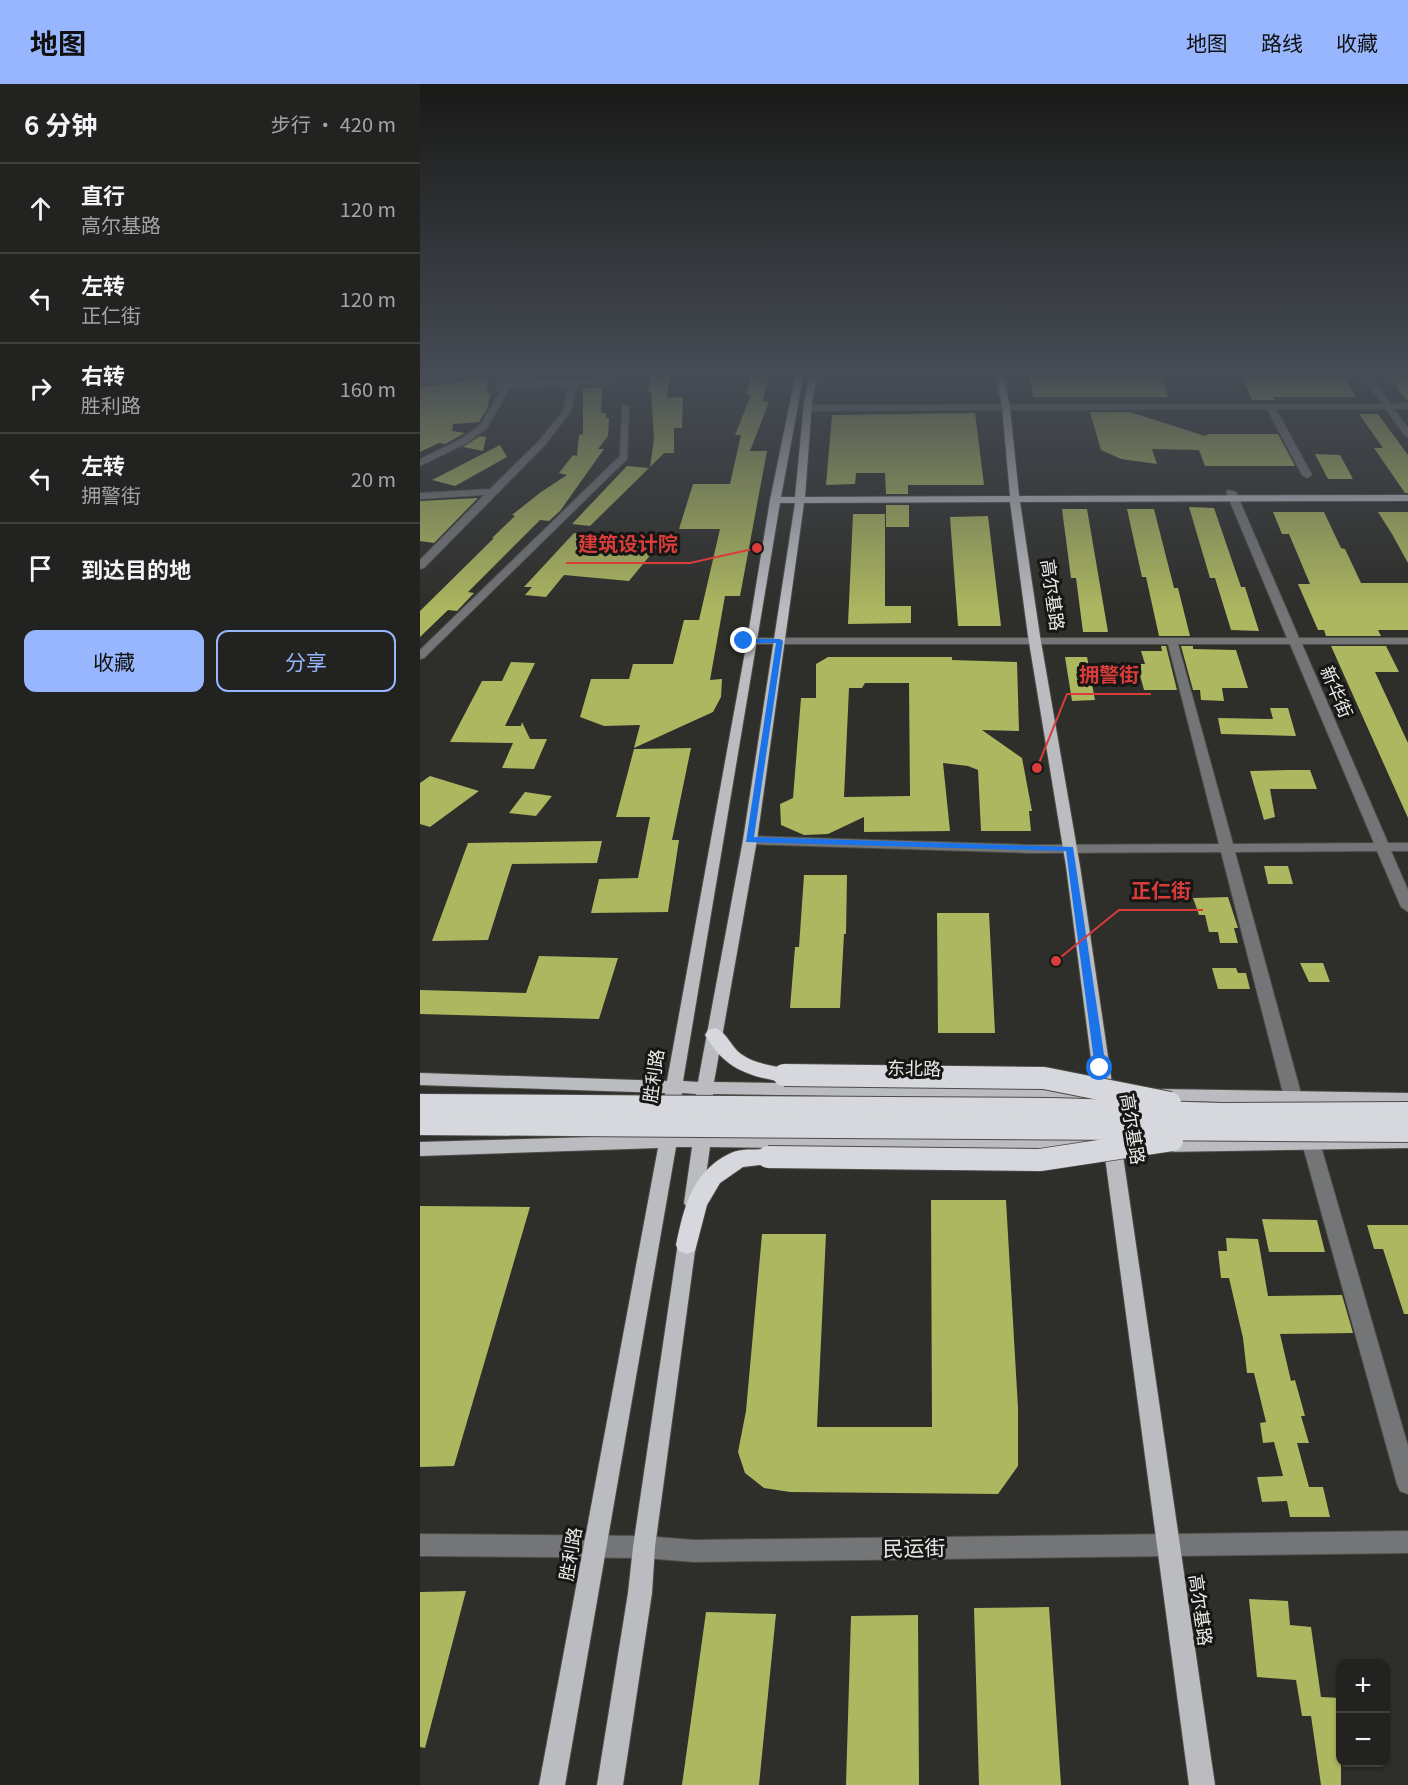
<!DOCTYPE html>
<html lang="zh">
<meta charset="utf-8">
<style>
body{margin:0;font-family:Georgia,"Noto Sans SC",serif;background:#2e2f2d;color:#f1f3f6}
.controls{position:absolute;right:18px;bottom:18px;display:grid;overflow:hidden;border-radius:12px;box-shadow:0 2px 4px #0004}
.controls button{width:54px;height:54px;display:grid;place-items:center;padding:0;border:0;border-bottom:2px solid #3f3f3e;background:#222220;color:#f1f3f6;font:30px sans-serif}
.stop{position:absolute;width:18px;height:18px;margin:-14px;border:4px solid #1a73e8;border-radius:50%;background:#fff}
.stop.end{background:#1a73e8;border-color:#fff;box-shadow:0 2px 6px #0008}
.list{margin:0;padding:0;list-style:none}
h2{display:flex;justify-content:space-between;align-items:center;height:78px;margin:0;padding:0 24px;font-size:26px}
h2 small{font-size:20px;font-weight:400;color:#a2a4a5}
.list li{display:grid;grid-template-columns:39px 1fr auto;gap:18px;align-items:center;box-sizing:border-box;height:90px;padding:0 24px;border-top:2px solid #3f3f3e}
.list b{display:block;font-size:22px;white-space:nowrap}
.list p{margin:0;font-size:20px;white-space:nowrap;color:#a2a4a5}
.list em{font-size:20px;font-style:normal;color:#a2a4a5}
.actions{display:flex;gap:12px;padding:18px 24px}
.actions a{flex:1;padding:14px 0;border:2px solid #97b6fd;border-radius:12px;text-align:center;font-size:21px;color:#97b6fd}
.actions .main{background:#97b6fd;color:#111}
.icon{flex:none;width:33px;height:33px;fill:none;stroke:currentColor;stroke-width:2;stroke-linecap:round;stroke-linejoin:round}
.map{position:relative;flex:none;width:988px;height:1701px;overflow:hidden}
header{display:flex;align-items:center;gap:36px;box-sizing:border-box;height:84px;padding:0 30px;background:#97b6fd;color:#111}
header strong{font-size:28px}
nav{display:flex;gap:33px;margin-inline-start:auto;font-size:21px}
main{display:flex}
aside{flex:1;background:#222220}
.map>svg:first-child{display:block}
.building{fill:#adb75f;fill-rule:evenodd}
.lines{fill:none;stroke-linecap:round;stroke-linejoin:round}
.minor-casing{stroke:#4c4c48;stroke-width:2}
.major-casing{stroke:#4c4c48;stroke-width:2}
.highway-casing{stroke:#4c4c48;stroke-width:2}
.minor{fill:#747577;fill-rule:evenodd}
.major{fill:#babcc0;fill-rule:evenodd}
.highway{fill:#d6d8dd;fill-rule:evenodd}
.highway-bridge-casing{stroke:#4c4c48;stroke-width:24;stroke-linecap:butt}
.highway-bridge{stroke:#d6d8dd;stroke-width:22}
.route{fill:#1a73e8}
.labels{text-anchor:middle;stroke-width:6;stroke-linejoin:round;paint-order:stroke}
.street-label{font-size:18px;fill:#eaebe8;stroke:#161615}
.near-street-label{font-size:21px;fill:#eaebe8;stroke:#161615}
.leader{fill:none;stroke:#d83c3b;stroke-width:2}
.callout-dot{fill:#d83c3b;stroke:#161615;stroke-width:2}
.callout-label{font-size:20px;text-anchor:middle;font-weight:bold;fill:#d83c3b;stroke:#161615;stroke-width:6;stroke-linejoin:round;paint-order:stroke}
</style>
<header>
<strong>地图</strong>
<nav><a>地图</a><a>路线</a><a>收藏</a></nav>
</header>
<main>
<aside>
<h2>6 分钟<small>步行 · 420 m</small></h2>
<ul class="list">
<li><svg class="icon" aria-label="ahead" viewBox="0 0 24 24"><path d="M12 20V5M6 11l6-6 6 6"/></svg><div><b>直行</b><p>高尔基路</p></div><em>120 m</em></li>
<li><svg class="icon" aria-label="left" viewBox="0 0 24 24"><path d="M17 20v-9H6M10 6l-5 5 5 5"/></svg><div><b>左转</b><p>正仁街</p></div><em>120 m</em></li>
<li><svg class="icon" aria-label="right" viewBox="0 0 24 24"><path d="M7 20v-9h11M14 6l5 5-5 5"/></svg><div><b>右转</b><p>胜利路</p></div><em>160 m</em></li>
<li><svg class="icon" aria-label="left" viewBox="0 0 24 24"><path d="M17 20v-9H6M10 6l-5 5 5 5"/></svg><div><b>左转</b><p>拥警街</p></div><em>20 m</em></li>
<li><svg class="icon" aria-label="arrive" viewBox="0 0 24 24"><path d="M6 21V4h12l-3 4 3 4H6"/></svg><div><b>到达目的地</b></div></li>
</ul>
<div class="actions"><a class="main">收藏</a><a>分享</a></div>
</aside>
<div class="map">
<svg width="988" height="1701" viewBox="0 0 988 1701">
<rect width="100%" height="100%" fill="#2e2e2a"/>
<g class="building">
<path d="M331 289H349L343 317 349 318 330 367H347L320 512H305L290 596 302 595 301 613 293 628 214 664 220 641 184 642 160 633 171 595H209L213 580H253L264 536H279L300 445H259L273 400H310L321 351H315L331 311H326Z"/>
<path d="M610 289H741L748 313H613Z"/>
<path d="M821 289H920L936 313H853L855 316H832Z"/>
<path d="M966 289H988V317H987Z"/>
<path d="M250 291 247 314 263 313 262 344H254V369H244L230 383 234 355 231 308H228L231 292Z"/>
<path d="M68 293 67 309H71L67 325 59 338 33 340 32 347 45 349 25 360 19 359 0 368V303L43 298 53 294Z"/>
<path d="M182 303 181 329H186V334H189L188 352 178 365H184L140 427 129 437 120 436 48 508 54 509 37 527 28 526 0 553V527L74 454H72L95 432 92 431 121 408 147 391 139 389 153 371 157 372 159 351 163 350V304Z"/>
<path d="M670 328H710L785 352 789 350H858L875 382H785L779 366 732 365 737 380 701 375 681 366Z"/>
<path d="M555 329 564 401H488V410H466L465 389H436L435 400 406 401 412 331Z"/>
<path d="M939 330H958L988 371V409H985L954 364H963Z"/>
<path d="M60 352 66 353 63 367 43 363Z"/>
<path d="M80 361 87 373 35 402 12 396Z"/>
<path d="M895 370 920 371 933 395H908Z"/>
<path d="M207 382 229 384 170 442 152 440Z"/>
<path d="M58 414 14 459 0 457V417Z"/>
<rect x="466" y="421" width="23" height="22"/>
<path d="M769 423 794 424 821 503H825L839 547 811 546 795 494H790Z"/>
<path d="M642 425H667L688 548H663L656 494H651Z"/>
<path d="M707 425H734L754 504H758L770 552H739L726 493H722Z"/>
<path d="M853 428H904L921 464 925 465 941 499H988V546H958L961 552H906L904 546H898L878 500H890L869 450H862Z"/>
<path d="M958 428H988V479L972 450Z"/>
<path d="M433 430H465V522H491V539L428 540Z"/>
<path d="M568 432 581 542H538L530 433Z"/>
<path d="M154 449 210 455 241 458 209 497 144 491 126 513 105 511 112 503H104Z"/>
<path d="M741 562H746L757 606H724L717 580H725L721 567H742Z"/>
<path d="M761 562H773V565L816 566 828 604H802L804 617 781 616 780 606H773Z"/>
<path d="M911 562H966L979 588H955L988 659V734Z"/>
<path d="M408 573H532V576L597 578 599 647 562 646 602 674 612 727H609L611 747H561L558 686 548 682 523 679 530 747 444 748V733L408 750 384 751 361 741 360 720 373 714 381 614H396V580ZM445 599H489L490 712 424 713 429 604H442Z"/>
<path d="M645 573H667L675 616 652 617Z"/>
<path d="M91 578 115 579 85 642H101L102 638 110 655H127L114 685 82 684 93 659 30 658 62 597H82Z"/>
<path d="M850 624H868L876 652 801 650 798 634 853 635Z"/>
<path d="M271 664 252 756H259L248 828 171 829 179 795 218 794 230 733H196L214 665Z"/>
<path d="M867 686H890L897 705H850L855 733 844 736 830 687Z"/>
<path d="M10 692 59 707 10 743 0 740V699Z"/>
<path d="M105 708 132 712 116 732 89 729Z"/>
<path d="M182 757 177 779 92 780 68 856 12 857 48 759Z"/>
<path d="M844 782H868L873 800H848Z"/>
<path d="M384 791H427L426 850H424L420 924H370L375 863H379Z"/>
<path d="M808 813 818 844H814L818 859H800L798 848H789L785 831H779L773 814Z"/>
<path d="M517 829H569L575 949H518Z"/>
<path d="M119 872 198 874 179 935 0 930V906L106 909Z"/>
<path d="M880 879H903L910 898H889Z"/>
<path d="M792 884H816L818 889H826L830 905H798Z"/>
<path d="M511 1116H586L598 1324V1382L578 1410 370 1408 344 1404 325 1389 318 1368 326 1327 342 1150H406L397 1343H512Z"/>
<path d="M0 1122 110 1123 34 1382 0 1383Z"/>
<path d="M842 1135 897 1136 905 1168H849Z"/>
<path d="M947 1141H988V1230H984L963 1165H954Z"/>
<path d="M806 1154 838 1155 848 1212 922 1211 933 1249 860 1250 871 1297 875 1296 885 1332H881L889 1359H877L889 1403H903L910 1433H870L867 1417 842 1418 837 1393 863 1392 854 1358 843 1359 840 1339 846 1338 834 1289H827L823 1254 809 1194H801L798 1167H807Z"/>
<path d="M46 1507 5 1664 0 1663V1508Z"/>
<path d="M829 1515 868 1517 870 1541 891 1543 901 1613 921 1614V1701H901L891 1632H882L876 1596 837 1593Z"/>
<path d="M629 1523 641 1701H559L554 1524Z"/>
<path d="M286 1528 356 1530 339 1701H262Z"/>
<path d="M498 1531 499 1701H426L431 1532Z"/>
</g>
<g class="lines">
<g class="minor-casing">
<g id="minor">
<path d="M43 289H64L0 300V296Z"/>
<path d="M73 289H81L84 300 192 294 196 296 192 298 157 301 151 327 125 361 4 484 0 485V476L64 411 0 415V409L70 405 119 357 143 327 148 301 86 305 87 309 67 344 47 359 0 382V375L41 355 61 340 79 309 75 303 77 301Z"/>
<path d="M941 289H949L971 320 988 319V325H974L988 344V353L985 352 966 325H856L892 391 887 394 882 391 847 325 388 327 384 324 388 321 962 320Z"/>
<path d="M202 320 209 322 207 375 4 574 0 575V566L200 372Z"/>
<path d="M808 406 816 408 879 554H988V560H882L968 759H988V767H971L988 806V828L981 823 957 767 815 768 882 1013 879 1017H867L864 1013 801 768 610 769 330 760 323 756 330 752 610 761 799 760 748 560H324L318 557 324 554H867L806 408ZM758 560H870L954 759 813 760Z"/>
<path d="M891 1052 897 1054 900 1059 988 1362V1410L980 1407 977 1400 882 1059 885 1054Z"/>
<path d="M988 1447V1469L274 1478 224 1474 0 1472V1450L224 1452 274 1456Z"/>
</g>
</g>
<g class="major-casing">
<g id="major">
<path d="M376 289H384L361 413H375L384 319 390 289H398L392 319 385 413 590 412 582 323 575 289H583L590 323 599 412 988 411V417L600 418 620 552 660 782 694 1013 691 1017H679L676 1013 646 782 608 552 590 418 384 419 337 756 294 998 664 1004 670 1006 672 1010 670 1014 664 1016 293 1010 291 1050 664 1055 670 1057 673 1062 670 1067 664 1069 290 1063 282 1119 279 1124 273 1126 267 1124 264 1119 272 1063H256L145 1701H119L238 1064 0 1072V1058L240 1051 245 1009 0 1001V989L247 997 327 557 350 416ZM360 419H375L323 756 278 998 263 997ZM262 1009 276 1010 274 1050H257Z"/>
<path d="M739 1005 988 1009V1021L739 1017 733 1015 730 1011 733 1007Z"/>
<path d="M692 1052 698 1053 701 1058 795 1701H769L683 1058 686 1053Z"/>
<path d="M988 1052V1064L742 1068 736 1066 733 1061 736 1056 742 1054Z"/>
<path d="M268 1145 275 1147 277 1152 235 1463 232 1509 203 1701H177L208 1509 213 1463 259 1152 261 1147Z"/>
</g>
</g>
<g class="highway-casing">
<g id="highway">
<path d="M295 944C307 948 311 963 321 970 336 981 354 981 371 986L374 991 371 996C362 999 353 996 343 994 315 987 300 976 285 951L288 946Z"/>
<path d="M348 1065 356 1067 359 1073 356 1079 323 1083 300 1099 287 1121 275 1167 267 1170 259 1167 256 1161C264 1123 272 1087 311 1069 322 1064 337 1066 348 1065Z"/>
</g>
</g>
<use href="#minor" class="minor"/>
<use href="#major" class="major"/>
<use href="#highway" class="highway"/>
<g class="highway-bridge-casing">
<g id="highway-bridge">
<path d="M364 991 624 994 750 1019"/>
<path d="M0 1021 632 1025 802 1030 988 1029"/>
<path d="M0 1040 988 1047"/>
<path d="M348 1073 620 1076 752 1056"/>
</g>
</g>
<use href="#highway-bridge" class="highway-bridge"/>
</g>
<linearGradient id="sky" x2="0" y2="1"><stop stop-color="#191917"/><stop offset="0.55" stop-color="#464c55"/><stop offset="1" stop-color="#464c55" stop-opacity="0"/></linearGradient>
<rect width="988" height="527" fill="url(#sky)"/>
<path class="route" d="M324 555H360L363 557 334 753 653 763 686 984 684 987H677L675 984 646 767 326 758 356 559H321Z"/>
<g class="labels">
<g class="street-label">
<text transform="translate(632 511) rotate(82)" y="6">高尔基路</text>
<text transform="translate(916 608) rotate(67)" y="6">新华街</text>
<text transform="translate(494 985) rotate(1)" y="6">东北路</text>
<text transform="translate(234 992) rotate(-82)" y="6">胜利路</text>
<text transform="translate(712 1045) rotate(81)" y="6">高尔基路</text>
<text transform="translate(151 1470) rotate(-80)" y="6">胜利路</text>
<text transform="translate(780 1526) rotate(82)" y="6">高尔基路</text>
</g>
<g class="near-street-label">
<text transform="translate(494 1465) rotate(-1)" y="7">民运街</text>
</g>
</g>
<path class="leader" d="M337 464L270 479H146M617 684L647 610H731M636 877L699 826H783"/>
<g class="callout-dot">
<circle cx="337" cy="464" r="6"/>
<circle cx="617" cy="684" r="6"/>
<circle cx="636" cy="877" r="6"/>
</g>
<g class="callout-label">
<text x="208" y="467">建筑设计院</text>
<text x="689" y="598">拥警街</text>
<text x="741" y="814">正仁街</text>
</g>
</svg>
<div class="controls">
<button>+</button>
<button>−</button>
</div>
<div class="stop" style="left:680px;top:984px"></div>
<div class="stop end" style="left:324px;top:557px"></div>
</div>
</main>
